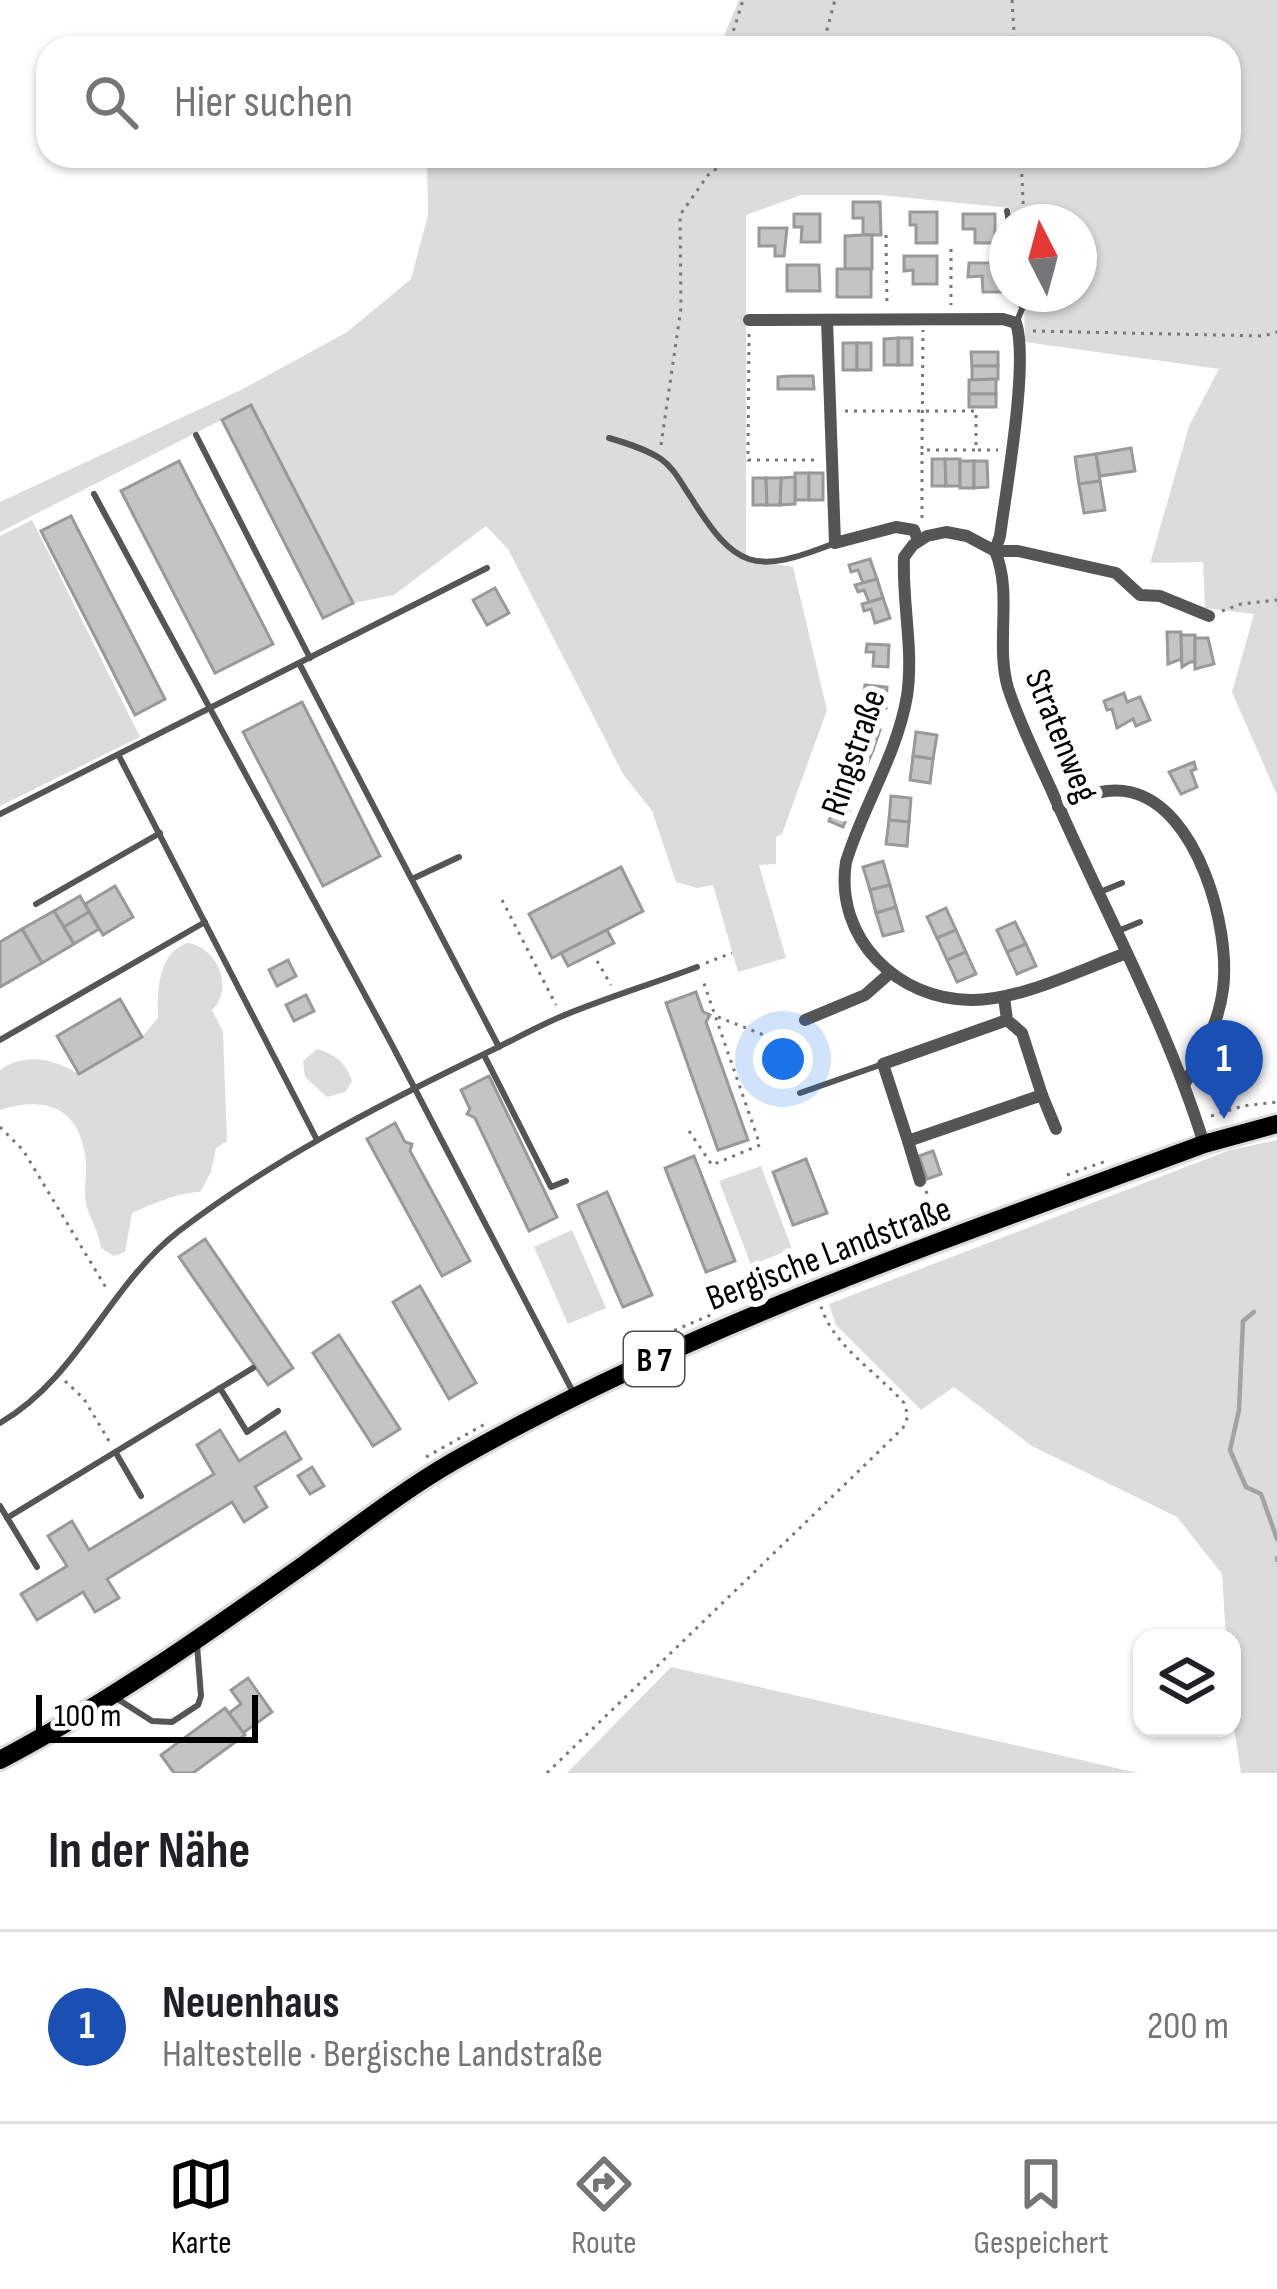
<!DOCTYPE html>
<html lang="de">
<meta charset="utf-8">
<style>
body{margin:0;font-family:"Sofia Sans Condensed",sans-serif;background:#f6f6f6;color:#202124}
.controls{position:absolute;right:36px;bottom:36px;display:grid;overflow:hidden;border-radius:24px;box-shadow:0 3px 9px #0004}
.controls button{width:108px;height:108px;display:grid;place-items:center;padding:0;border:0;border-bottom:3px solid #e0e0e0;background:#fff;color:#202124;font:60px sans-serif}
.compass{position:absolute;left:989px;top:204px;width:108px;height:108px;border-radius:50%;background:#fff;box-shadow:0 3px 9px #0004;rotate:354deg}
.scale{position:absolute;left:36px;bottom:30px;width:222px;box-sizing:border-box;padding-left:12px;border:6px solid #000;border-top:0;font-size:33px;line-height:42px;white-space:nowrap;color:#000;-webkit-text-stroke:9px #fff;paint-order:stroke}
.you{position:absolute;left:783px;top:1059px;width:42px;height:42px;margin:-30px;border:9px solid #fff;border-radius:50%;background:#1a73e8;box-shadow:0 0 0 18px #1a73e833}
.badge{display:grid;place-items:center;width:78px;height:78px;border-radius:50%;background:#000;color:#fff;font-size:39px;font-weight:700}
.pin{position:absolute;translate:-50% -99px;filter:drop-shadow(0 3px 6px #0008)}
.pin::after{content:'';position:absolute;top:63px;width:42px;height:36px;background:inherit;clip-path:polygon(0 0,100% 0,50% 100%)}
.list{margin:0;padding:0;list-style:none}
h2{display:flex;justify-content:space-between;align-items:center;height:156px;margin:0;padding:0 48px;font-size:51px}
h2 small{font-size:39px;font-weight:400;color:#757577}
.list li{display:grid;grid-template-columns:78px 1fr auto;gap:36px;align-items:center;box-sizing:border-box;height:192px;padding:0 48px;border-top:3px solid #e0e0e0}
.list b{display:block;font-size:45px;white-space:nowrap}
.list p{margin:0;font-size:39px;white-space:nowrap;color:#757577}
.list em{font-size:39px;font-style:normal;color:#757577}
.icon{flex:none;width:66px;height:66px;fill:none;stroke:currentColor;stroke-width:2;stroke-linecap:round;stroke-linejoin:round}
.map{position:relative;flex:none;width:1277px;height:1773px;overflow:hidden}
.search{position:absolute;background:#fff;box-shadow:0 3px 9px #0004;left:36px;right:36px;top:36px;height:132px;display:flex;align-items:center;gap:30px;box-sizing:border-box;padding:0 42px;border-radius:36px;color:#757577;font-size:45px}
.sheet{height:348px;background:#fff}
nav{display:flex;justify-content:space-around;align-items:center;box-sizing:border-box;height:168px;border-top:3px solid #e0e0e0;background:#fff;font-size:33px;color:#757577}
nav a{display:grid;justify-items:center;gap:6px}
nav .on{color:#000}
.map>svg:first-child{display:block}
.green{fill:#dcdcdc}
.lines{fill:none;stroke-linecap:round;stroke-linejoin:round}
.stream{stroke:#a3a3a3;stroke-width:4.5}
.building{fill:#c4c4c4;stroke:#999;stroke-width:3}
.primary-casing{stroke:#dbdbdb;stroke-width:24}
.path{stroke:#777;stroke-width:3;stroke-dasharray:3 6;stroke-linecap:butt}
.service{stroke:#555;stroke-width:6}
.minor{stroke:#555;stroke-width:12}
.primary{stroke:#000;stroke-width:18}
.labels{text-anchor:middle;stroke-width:12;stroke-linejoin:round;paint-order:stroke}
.shield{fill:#fff;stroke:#4c4c4c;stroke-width:3}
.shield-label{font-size:33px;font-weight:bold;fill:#000}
.street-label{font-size:36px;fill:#000;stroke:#fff}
</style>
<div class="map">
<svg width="1277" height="1773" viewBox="0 0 1277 1773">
<rect width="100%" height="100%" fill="#fff"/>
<g class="green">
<path d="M739 0H1277V795L1232 692 1254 614 1205 608 1203 562 1150 563 1189 426 1219 369 1025 342 1024 294H1079V222H1013L1010 208 880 195H801L746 215V559L793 567 827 710 782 834 776 837V864L759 865 786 958 738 972 713 885 697 888 676 882 652 811 623 774 508 549 486 526 394 595 353 603 251 405 0 532V502L241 390 347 332 411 279 428 215 427 156H527L597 162 620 156H1229V48H719Z"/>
<path d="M32 520 140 737 0 806V536Z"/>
<path d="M187 943C217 946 235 989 212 1010L223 1032 227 1141 216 1148 211 1172 200 1192C183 1191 149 1205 132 1213L125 1252 114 1256 101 1248C99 1231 89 1218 86 1203 83 1190 87 1177 86 1164 82 1109 48 1095 0 1110V1070C26 1052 53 1059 79 1074L142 1037 158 1018C157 990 158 954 187 943Z"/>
<path d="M317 1049C336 1055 345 1062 352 1081L345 1092 327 1097 305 1077 303 1061Z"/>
<path d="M1277 1140V1773H1241L1232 1715V1638H1226L1222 1574 1177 1517 1032 1446 954 1387 921 1410 836 1325 829 1304 1230 1150Z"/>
<path d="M761 1166 792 1249 751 1265 719 1181Z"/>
<path d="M572 1230 606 1308 568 1324 534 1247Z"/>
<path d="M671 1667 1138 1773H567Z"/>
</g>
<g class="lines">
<g class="stream">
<path d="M1254 1312 1243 1321 1239 1410 1230 1450 1246 1487 1261 1494 1277 1539"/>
<path d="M1277 1558V1560"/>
</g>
</g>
<g class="building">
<path d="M853 202H880L881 235H863V218H853Z"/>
<path d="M910 212H937V243H916V225H910Z"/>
<path d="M794 214H820V242H801L802 227H794Z"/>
<path d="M963 214H995V243H975V229H963Z"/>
<path d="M759 228H787L784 256H775V246H759Z"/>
<path d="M863 235H872V269H845V236Z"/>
<path d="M904 256H937V284H913V270L904 271Z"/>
<path d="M969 263H1003V292H983L982 276 968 277Z"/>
<path d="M787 265H819L820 291H787Z"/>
<rect x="837" y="269" width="34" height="28"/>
<rect x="898" y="338" width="14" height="27"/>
<path d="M898 338V365H884V339Z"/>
<rect x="843" y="343" width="14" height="27"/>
<rect x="857" y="343" width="14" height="27"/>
<path d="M971 352H998V366H972Z"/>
<path d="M972 366H998V379L972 380Z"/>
<path d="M791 376H813L814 389H778V377Z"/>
<path d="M996 379V394H969V380Z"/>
<rect x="969" y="394" width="27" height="13"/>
<path d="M251 405 353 603 323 618 222 420Z"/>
<path d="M1131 448 1135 471 1100 476 1096 454Z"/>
<path d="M1096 454 1100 481 1079 484 1075 457Z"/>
<path d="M932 459H945L946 486H932Z"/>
<path d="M945 459H960V486H946Z"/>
<path d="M179 461 273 644 215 673 121 491Z"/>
<rect x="960" y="461" width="14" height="27"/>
<path d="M974 461H987L988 487 974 488Z"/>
<rect x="795" y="473" width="14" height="27"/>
<rect x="809" y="473" width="14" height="27"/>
<path d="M795 477V504L780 505 781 478Z"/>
<path d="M753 478H766L767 505H753Z"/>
<path d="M766 478H781L780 505H767Z"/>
<path d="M1100 481 1105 510 1084 513 1079 484Z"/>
<path d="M71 516 165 699 135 715 41 531Z"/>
<path d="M870 559 877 579 863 583 858 570 851 572 849 565Z"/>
<path d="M877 579 883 598 869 602 864 590 858 592 855 585Z"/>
<path d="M495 588 509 613 487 625 473 600Z"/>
<path d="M883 598 890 618 875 623 871 609 864 611 862 604Z"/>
<path d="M1167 632H1181L1182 664 1181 659 1168 664Z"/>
<path d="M1181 635H1195V666V662H1190L1182 667Z"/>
<path d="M1195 638H1208L1214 664 1195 669Z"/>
<path d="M867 644 889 645 888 667 873 666 874 652H866Z"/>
<path d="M865 685 887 687 886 708 871 707V693L864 692Z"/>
<path d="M1124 693 1127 702 1140 697 1150 720 1136 726 1133 719 1117 728 1112 709 1107 710 1104 701Z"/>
<path d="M302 702 380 856 323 886 243 732Z"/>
<path d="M859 722 880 730 873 750 859 744 863 732 857 729Z"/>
<path d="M916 732 937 735 933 759 913 756Z"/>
<path d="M852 742 873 750 865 769 851 764 856 751 849 748Z"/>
<path d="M913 756 933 759 930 783 910 780Z"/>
<path d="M1194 762 1196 769 1191 771 1197 787 1181 794 1169 772Z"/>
<path d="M838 780 858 788 851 807 837 802 842 789 835 786Z"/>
<path d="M891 796 911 798 909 822 889 820Z"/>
<path d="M830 799 851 807 843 827 829 821 834 808 827 805Z"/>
<path d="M889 820 909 822 907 846 886 844Z"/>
<path d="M883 861 890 885 870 890 863 867Z"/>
<path d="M621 867 643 911 552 958 529 914Z"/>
<path d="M890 885 896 907 876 913 870 890Z"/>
<path d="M115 886 133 917 103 935 85 904Z"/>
<path d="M80 896 89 912 64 927 54 911Z"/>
<path d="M896 907 903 931 883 936 876 913Z"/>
<path d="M946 908 956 930 937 938 927 917Z"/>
<path d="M54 911 74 944 42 963 22 929Z"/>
<path d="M89 912 99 929 74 944 64 927Z"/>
<path d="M1015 922 1026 944 1007 952 997 930Z"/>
<path d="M22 929 42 963 0 987V942Z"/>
<path d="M607 930 614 943 568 966 561 953Z"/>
<path d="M956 930 966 952 947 960 937 938Z"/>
<path d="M1026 944 1036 966 1017 974 1007 952Z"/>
<path d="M966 952 976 974 957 982 947 960Z"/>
<path d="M288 960 296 976 277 986 269 970Z"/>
<path d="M696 992 703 1012 710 1015 706 1022 748 1140 718 1150 666 1003Z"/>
<path d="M306 995 314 1011 294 1021 286 1005Z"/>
<path d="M120 999 142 1037 79 1074 57 1036Z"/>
<path d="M489 1076 557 1217 529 1231 475 1118 467 1114 470 1109 461 1090Z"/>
<path d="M395 1123 405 1142 412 1144 410 1151 470 1261 442 1276 367 1139Z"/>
<path d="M933 1151 941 1174 927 1179 919 1156Z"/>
<path d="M694 1156 735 1261 706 1272 665 1168Z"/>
<path d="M806 1159 827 1213 793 1225 773 1172Z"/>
<path d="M607 1192 652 1295 623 1307 578 1205Z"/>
<path d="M205 1239 293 1368 268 1385 179 1257Z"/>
<path d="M420 1286 476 1383 449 1399 393 1302Z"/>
<path d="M339 1335 400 1429 373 1446 313 1353Z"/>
<path d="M220 1430 239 1461 285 1432 301 1459 255 1487 267 1507 244 1522 232 1502 107 1579 119 1598 95 1612 83 1592 37 1620 21 1594 67 1566 48 1536 72 1521 89 1550 214 1474 197 1445Z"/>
<path d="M312 1467 324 1486 310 1494 298 1476Z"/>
<path d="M248 1678 272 1712 243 1733 229 1713 241 1704 231 1690Z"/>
<path d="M225 1708 245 1735 193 1773H174L161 1755Z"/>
</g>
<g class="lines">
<g class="primary-casing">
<path id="primary" d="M0 1760C108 1703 206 1634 305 1564 354 1529 402 1491 454 1461 690 1326 950 1238 1204 1144L1277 1124"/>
</g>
<g class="path">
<path d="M1012 0 1015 48"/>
<path d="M728 48 743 0"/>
<path d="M822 48 835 0"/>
<path d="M1021 156 1024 222"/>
<path d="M604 165 638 162 644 156"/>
<path d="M886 235 887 306"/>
<path d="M951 249V305"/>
<path d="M1033 331 1264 336 1277 332"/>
<path d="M749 334 748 460H817"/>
<path d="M845 411H976V450H922L923 330"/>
<path d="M661 445 681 308 680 215 708 175 733 156"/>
<path d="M978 450H998"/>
<path d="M922 452V521"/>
<path d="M1222 611 1241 604 1277 600"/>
<path d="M502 900 556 1005"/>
<path d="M597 961 611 985"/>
<path d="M706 963 732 953"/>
<path d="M718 1017 774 1039"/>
<path d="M1211 1116 1243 1106 1277 1102"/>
<path d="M0 1127 23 1150 108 1291"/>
<path d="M689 1131 712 1165 760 1145 702 978"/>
<path d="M1067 1175 1109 1160"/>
<path d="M926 1191 937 1222"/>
<path d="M666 1334 762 1293"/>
<path d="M65 1381 84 1399 109 1441"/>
<path d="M426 1457 485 1424"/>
<path d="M547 1773 903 1428 908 1416 904 1403C876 1371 831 1345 820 1303"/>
</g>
<g class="service">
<path d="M1007 211 1009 222"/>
<path d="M1016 323 1022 309 1020 294"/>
<path d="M196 435 310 658"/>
<path d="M609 438C626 443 646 449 661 459 674 468 681 483 690 496 736 570 754 575 835 543"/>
<path d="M94 494 391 1043 575 1396"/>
<path d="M299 663 499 1047"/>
<path d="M119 756 317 1140"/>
<path d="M0 814 487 568"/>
<path d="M412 879 459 857"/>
<path d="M1100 892 1122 883"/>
<path d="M36 904 160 833"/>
<path d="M1118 931 1140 922"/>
<path d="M0 1040 205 922"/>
<path d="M484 1055 551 1187 566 1181"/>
<path d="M800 1093 880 1065"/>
<path d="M220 1388 247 1432 278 1411"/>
<path d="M0 1423C79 1377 108 1286 179 1231 271 1161 375 1107 478 1057 506 1044 532 1029 560 1017 605 998 652 984 697 967"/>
<path d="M116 1453 141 1496"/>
<path d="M0 1506 37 1567"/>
<path d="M7 1518 253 1368"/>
<path d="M116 1698 152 1721 172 1722 198 1705 201 1696 197 1645"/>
</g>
<g class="minor">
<path d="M749 320 1003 319 1016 323C1029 362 1006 490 1000 536L995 551C1013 593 995 644 1008 688 1019 722 1036 756 1051 789 1102 907 1166 1021 1204 1144"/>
<path d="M827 320 835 543 896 527 914 530 918 540"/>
<path d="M1058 807C1081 798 1104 786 1130 792 1198 807 1231 929 1223 989 1219 1022 1203 1054 1185 1083"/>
<path d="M1124 954C1080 970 1020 1000 973 1000 898 1001 834 938 846 862 863 806 897 755 907 696 914 649 902 604 904 557L913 545 927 536 946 532 967 536 995 551H1018L1116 573 1140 595 1160 596 1209 616"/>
<path d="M1004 997 1007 1020 1022 1033 1042 1095 908 1141 883 1064 1007 1020"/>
<path d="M805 1020 865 995 890 973"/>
<path d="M1042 1095 1056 1129"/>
<path d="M908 1141 920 1181"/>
</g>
<use href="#primary" class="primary"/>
</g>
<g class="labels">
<rect class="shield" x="624" y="1332" width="60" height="54" rx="9"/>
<g class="shield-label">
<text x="654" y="1371">B 7</text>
</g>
<g class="street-label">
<text transform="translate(1063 735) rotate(68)" y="13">Stratenweg</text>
<text transform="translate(852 752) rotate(-71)" y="13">Ringstraße</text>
<text transform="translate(828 1252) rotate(-21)" y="13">Bergische Landstraße</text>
</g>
</g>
</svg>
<div class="controls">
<button><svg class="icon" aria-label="layers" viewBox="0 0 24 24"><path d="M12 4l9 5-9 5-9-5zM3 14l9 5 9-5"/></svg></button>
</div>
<svg class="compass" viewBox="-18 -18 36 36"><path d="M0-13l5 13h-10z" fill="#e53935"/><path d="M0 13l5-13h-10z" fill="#757577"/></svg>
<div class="scale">100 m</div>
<div class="you"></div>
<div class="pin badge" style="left:1224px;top:1119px;background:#1a4fb4">1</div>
<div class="search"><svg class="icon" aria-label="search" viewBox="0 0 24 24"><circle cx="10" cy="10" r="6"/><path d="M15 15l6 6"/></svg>Hier suchen</div>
</div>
<section class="sheet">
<h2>In der Nähe<small></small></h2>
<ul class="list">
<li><span class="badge" style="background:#1a4fb4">1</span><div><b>Neuenhaus</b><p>Haltestelle · Bergische Landstraße</p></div><em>200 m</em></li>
</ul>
</section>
<nav>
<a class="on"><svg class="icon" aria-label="map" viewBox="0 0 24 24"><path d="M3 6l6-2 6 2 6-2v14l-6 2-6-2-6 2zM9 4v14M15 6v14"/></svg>Karte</a>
<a><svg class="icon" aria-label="directions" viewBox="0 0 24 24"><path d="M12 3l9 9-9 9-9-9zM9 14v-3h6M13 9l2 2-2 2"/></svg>Route</a>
<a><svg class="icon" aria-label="saved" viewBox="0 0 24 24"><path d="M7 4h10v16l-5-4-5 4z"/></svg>Gespeichert</a>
</nav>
